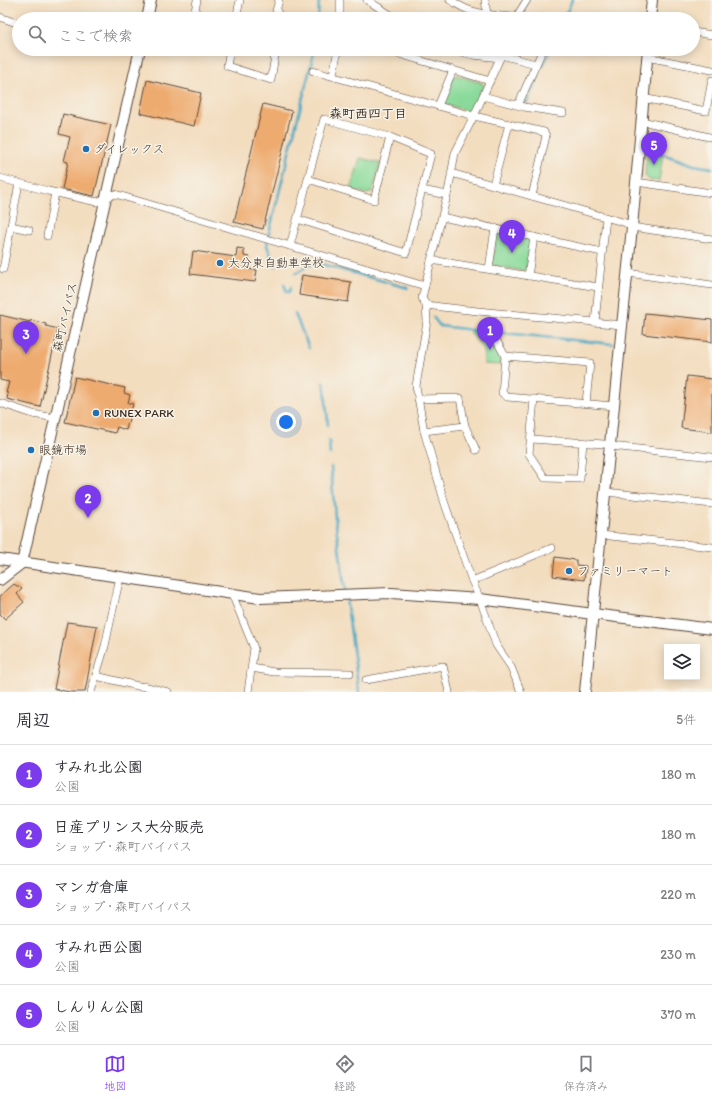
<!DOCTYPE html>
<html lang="ja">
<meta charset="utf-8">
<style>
body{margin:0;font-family:Itim,"Klee One",sans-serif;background:#f2f2f3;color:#2b2b33}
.controls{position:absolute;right:12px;bottom:12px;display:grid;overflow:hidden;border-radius:0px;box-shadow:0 2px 10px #0003}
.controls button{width:36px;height:36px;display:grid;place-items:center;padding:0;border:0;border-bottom:1px solid #e1e1e2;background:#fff;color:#2b2b33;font:20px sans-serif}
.you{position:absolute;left:286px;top:422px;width:14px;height:14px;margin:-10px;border:3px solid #fff;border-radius:50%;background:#1a73e8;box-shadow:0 0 0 6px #1a73e833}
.badge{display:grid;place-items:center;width:26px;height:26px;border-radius:50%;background:#7c3aed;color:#fff;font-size:13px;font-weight:700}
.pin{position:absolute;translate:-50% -33px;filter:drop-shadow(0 1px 2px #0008)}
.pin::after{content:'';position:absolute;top:21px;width:14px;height:12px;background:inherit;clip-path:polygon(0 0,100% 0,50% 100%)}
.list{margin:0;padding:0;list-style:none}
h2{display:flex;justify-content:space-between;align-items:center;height:52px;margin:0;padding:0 16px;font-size:17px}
h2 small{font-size:13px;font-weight:400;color:#7c7c81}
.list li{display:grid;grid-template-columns:26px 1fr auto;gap:12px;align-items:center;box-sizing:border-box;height:60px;padding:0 16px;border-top:1px solid #e1e1e2}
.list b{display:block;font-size:15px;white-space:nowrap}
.list p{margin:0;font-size:13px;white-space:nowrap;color:#7c7c81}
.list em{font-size:13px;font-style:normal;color:#7c7c81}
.icon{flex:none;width:22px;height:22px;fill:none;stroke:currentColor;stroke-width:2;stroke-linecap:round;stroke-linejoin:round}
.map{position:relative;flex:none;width:712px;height:692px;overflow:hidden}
.search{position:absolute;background:#fff;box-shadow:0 2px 10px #0003;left:12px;right:12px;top:12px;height:44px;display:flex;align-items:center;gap:10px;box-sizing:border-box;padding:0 14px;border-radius:22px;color:#7c7c81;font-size:15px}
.sheet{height:352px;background:#fff}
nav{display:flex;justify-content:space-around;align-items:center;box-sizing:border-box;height:56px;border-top:1px solid #e1e1e2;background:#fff;font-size:11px;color:#7c7c81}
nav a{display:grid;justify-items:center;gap:2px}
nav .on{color:#7c3aed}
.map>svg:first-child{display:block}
.green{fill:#89da9a;stroke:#62825c}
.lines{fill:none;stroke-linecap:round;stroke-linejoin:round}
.stream{stroke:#45a8c5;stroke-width:2.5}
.building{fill:#eeab70}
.street-casing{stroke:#574536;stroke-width:8}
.secondary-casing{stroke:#574536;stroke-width:12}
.street{stroke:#fff;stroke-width:7}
.secondary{stroke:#fff;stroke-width:10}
.poi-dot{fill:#1f6fb2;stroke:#f7f3e8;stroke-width:1.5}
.labels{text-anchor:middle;stroke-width:3;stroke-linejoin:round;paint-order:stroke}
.poi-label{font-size:12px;fill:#3b2a1e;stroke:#f7f3e8;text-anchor:start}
.street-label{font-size:12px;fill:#3b2a1e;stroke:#f7f3e8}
.neighbourhood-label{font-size:13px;font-weight:bold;fill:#3b2a1e;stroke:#f7f3e8}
</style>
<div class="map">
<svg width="712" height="692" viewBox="0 0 712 692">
<rect width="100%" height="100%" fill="#f7f3e8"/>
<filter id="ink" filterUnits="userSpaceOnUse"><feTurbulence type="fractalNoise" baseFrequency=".025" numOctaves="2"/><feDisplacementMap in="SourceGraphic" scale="8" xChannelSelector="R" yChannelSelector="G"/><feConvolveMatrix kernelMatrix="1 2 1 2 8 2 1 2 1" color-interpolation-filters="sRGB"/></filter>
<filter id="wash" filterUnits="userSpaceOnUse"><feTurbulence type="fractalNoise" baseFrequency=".012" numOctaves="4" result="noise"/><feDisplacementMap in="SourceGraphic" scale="16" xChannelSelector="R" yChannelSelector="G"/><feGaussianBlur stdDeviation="0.9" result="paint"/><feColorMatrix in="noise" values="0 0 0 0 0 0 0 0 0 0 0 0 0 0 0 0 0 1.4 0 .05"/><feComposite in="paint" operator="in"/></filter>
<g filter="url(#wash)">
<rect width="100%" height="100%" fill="#f3ddbf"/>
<g class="green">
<path d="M456 75 482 83 484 86 471 112 444 104 443 100 452 78Z"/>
<path d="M647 152 663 155 659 181 649 180 645 176Z"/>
<path d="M360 158 380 163 373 191 367 194 351 189Z"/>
<path d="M499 233 529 240 531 242 526 269 524 271 495 266 492 263 497 235Z"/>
<path d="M470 331 489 333 501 356 500 365 484 364C484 349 481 343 470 333Z"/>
</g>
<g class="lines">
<g class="stream">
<path d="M318 19 319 0"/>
<path d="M564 19 572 0"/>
<path d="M543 66 551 49"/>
<path d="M526 104 539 75"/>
<path d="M648 149 694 165 712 168"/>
<path d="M276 266 267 246 269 233 315 49"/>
<path d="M296 273 308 265 318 263 408 288"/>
<path d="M284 284 287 292H289L291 287"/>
<path d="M295 314 309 348"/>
<path d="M433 317 440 326 490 332"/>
<path d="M495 332 613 344"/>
<path d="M323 383 325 389 328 425"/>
<path d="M329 441 330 454"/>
<path d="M331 467 335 518 345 591"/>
<path d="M346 598 359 692"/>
</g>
</g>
<g id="blocks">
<g class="building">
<path d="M147 80 201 93 194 126 140 113Z"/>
<path d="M263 104 292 111 263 229 234 222Z"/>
<path d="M63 114 111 125 94 196 62 189 68 162 64 161 70 137 59 134Z"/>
<path d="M237 248 244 249V256L249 257 248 269 257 270 255 282 190 274 193 251 236 257Z"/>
<path d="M302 275 351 282 348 302 299 295Z"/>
<path d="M645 313 712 320V342L643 334Z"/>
<path d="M0 315 30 322 31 320 46 324V326L58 329 40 407 7 399 8 393H6L9 382 0 380Z"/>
<path d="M687 376 712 379V432L681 428Z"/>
<path d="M75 377 125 388 124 393 130 395 128 403 133 404 126 430 117 427 115 433 65 422Z"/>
<path d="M555 557 576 560V565L586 566 584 580 553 576Z"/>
<path d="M14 584 22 589 17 594 24 602 5 619 0 614V596Z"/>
<path d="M67 622 97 626 85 692H70L54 689Z"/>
</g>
</g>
</g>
<g filter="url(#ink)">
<use href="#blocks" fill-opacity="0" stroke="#574536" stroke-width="1"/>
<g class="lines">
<g class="street-casing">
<g id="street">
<path d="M279 0 276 11 280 16V19"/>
<path d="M367 0 397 19"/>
<path d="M450 0C456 3 462 8 469 10 490 17 513 16 534 19"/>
<path d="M485 0 487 14"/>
<path d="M0 17 19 24"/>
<path d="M194 17 197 0"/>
<path d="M236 19 240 0"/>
<path d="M340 19V0"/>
<path d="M515 19 527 0"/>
<path d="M693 32 712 35"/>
<path d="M230 49 227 66 271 80 276 49"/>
<path d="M382 49 490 81"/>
<path d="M450 49 473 55 500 58"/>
<path d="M504 49 474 116 455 153 449 187 422 298 426 305 427 321 416 386 424 431 445 504 472 581 480 599 496 645 511 667 521 692"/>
<path d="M501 55 536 64"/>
<path d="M647 57 712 70"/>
<path d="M313 71 474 116 544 132 546 136 532 196"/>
<path d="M333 75 338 49"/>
<path d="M483 96 524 107 563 113"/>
<path d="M643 98 706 111 712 80"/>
<path d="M518 105 543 49"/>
<path d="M438 106 453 70"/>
<path d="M642 121 709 137"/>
<path d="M451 173 626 223 632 227 712 239"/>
<path d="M0 178 48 191 97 202 115 194 425 286"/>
<path d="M308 179 374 200 390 137"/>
<path d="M636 182 712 193"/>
<path d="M493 185 509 124"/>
<path d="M422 190 447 195"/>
<path d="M442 217 602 252"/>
<path d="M11 226 29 230"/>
<path d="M47 236 55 193"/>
<path d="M290 246 324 119 390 137 431 154 406 253 297 219"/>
<path d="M431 260 598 287"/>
<path d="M3 269 19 183"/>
<path d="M489 269 495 228"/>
<path d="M628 273 712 285"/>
<path d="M528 276 534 237"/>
<path d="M426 305C491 314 557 317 622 325"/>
<path d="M595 322 606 218"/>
<path d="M493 334 505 356"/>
<path d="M418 399 460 398 465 426 476 450"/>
<path d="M534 399 529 454 545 478 580 479 583 442"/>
<path d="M0 403 33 414 55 418"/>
<path d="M586 403 590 363 505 356 502 393 507 397 614 406"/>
<path d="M424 431 465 426"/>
<path d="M531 439 604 444 611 446 712 457"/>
<path d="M606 492 712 504"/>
<path d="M601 535 712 547"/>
<path d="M472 581 552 548"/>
<path d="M232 594 254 648 248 692"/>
<path d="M252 668 274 672 350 673"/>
<path d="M96 676 142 687 143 686 168 692"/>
<path d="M366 680 443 666 449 692"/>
<path d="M91 692 105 646 120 577"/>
</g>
</g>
<g class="secondary-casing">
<g id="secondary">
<path d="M147 19 151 0"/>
<path d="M650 19 652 0"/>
<path d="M0 559 260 598 391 593 480 599 593 614 712 629"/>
<path d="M0 580 22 563 140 49"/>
<path d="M585 692 632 227 648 49"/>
</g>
</g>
<use href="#street" class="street"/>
<use href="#secondary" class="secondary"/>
</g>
</g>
<g class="poi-dot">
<circle cx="86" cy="149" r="4"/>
<circle cx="220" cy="263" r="4"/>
<circle cx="96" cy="413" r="4"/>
<circle cx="31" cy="450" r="4"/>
<circle cx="569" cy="571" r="4"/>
</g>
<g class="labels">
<g class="poi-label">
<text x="94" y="153">ダイレックス</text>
<text x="228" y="267">大分東自動車学校</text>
<text x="104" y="417">RUNEX PARK</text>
<text x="39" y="454">眼鏡市場</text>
<text x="577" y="575">ファミリーマート</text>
</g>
<g class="street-label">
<text transform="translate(65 317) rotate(-77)" y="4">森町バイパス</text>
</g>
<g class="neighbourhood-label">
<text x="368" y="118">森町西四丁目</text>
</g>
</g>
</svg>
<div class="controls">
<button><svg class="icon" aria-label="layers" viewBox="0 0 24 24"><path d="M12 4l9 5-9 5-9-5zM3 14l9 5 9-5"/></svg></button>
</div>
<div class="you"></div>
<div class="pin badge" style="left:490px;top:350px">1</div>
<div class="pin badge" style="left:88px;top:518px">2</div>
<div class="pin badge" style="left:26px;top:354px">3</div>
<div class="pin badge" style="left:512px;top:253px">4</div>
<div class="pin badge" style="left:654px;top:165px">5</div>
<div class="search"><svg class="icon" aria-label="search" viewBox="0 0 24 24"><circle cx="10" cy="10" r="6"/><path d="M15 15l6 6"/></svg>ここで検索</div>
</div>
<section class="sheet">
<h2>周辺<small>5件</small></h2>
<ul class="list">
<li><span class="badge">1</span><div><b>すみれ北公園</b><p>公園</p></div><em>180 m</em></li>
<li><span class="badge">2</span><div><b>日産プリンス大分販売</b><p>ショップ · 森町バイパス</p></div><em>180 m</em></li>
<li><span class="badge">3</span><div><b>マンガ倉庫</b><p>ショップ · 森町バイパス</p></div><em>220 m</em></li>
<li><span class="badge">4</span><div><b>すみれ西公園</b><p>公園</p></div><em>230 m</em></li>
<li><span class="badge">5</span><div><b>しんりん公園</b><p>公園</p></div><em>370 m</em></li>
</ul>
</section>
<nav>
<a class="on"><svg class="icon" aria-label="map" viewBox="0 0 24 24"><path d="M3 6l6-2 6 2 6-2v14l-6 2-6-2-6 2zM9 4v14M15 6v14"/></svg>地図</a>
<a><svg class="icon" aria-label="directions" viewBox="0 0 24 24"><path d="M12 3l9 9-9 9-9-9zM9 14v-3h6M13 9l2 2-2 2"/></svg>経路</a>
<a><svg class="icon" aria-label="saved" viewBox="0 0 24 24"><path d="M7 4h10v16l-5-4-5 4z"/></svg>保存済み</a>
</nav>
